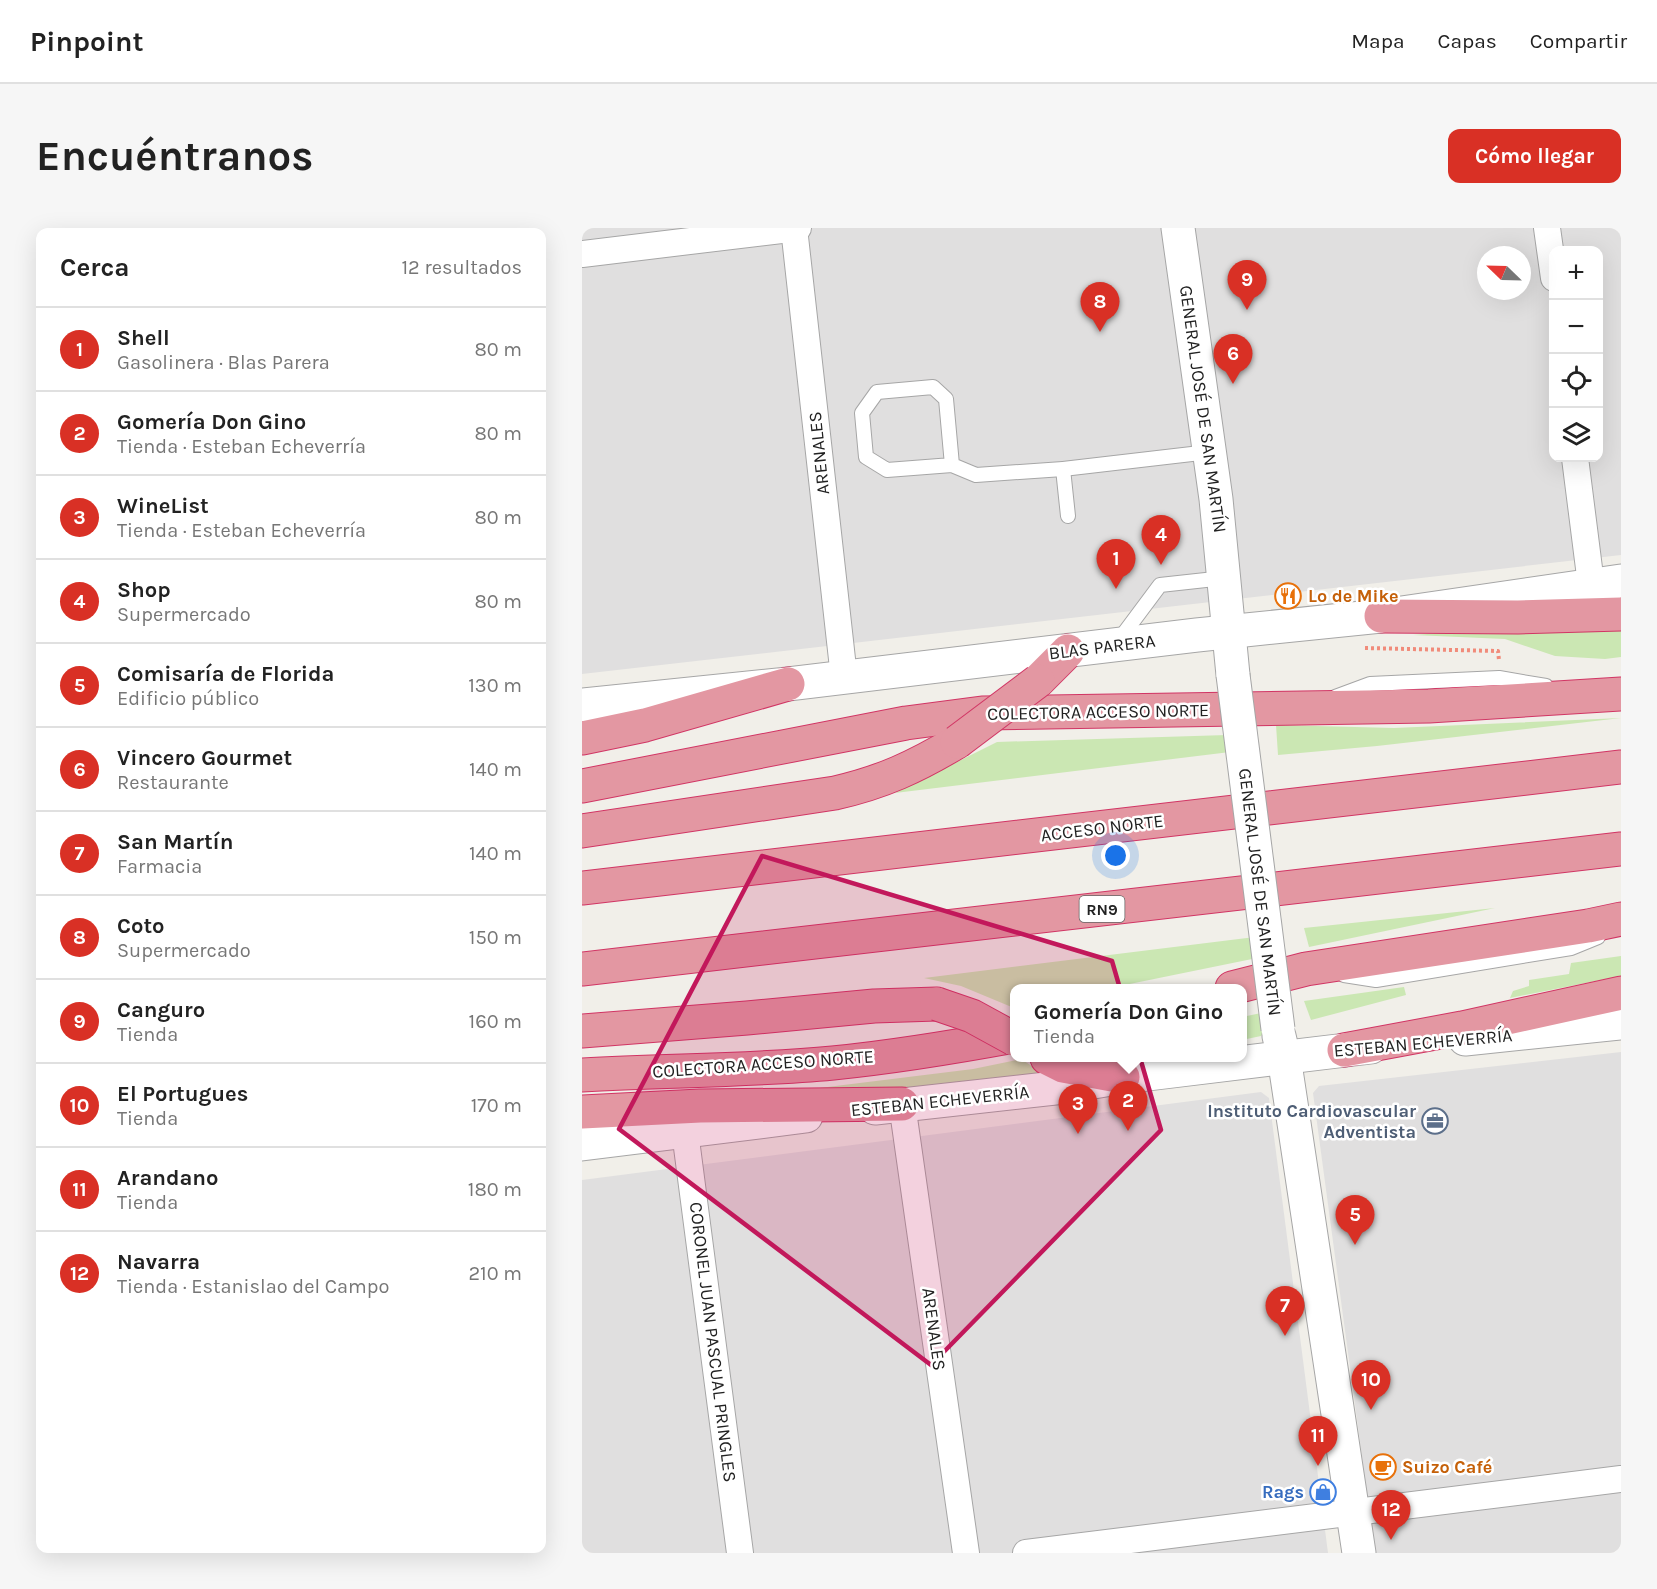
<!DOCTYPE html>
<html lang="es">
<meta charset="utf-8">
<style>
body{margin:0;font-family:Karla,sans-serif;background:#f6f6f6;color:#222}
.controls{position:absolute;right:18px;top:18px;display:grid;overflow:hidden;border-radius:12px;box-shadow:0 6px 24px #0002}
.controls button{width:54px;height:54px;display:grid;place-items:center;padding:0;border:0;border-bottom:2px solid #e0e0e0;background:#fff;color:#222;font:30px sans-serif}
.compass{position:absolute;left:895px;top:18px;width:54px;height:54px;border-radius:50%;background:#fff;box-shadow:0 6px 24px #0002;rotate:293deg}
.you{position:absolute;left:534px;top:628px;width:21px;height:21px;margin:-15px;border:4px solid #fff;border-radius:50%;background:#1a73e8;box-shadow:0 0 0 9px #1a73e833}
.badge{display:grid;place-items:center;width:39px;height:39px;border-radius:50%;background:#d93025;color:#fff;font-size:20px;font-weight:700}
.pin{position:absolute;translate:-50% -50px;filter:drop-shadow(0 2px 3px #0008)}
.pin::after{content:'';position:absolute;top:32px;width:21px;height:18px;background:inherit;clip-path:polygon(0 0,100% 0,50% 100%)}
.popup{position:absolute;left:428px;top:756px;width:237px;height:78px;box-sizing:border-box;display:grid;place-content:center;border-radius:12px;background:#fff;filter:drop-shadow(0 2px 4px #0005);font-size:20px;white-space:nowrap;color:#767676}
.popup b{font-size:22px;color:#222}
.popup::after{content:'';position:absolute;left:50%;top:100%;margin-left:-12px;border:12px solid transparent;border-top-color:#fff}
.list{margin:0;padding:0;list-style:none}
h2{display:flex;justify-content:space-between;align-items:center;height:78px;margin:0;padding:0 24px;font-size:26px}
h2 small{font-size:20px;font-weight:400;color:#767676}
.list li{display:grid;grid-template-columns:39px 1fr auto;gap:18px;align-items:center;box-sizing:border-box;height:84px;padding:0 24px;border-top:2px solid #e0e0e0}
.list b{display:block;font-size:22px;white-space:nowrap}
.list p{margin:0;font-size:20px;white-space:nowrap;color:#767676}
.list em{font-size:20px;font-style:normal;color:#767676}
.icon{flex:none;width:33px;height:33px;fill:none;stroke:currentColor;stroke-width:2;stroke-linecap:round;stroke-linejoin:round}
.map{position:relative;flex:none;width:1039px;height:1325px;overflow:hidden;border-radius:12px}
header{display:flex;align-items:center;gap:36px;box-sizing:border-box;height:84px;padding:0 30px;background:#fff;border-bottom:2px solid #e0e0e0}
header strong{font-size:28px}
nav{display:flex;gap:33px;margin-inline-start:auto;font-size:21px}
.intro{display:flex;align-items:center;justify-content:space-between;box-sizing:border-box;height:144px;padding:0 36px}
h1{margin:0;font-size:42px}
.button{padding:15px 27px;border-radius:12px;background:#d93025;color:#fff;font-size:21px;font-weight:700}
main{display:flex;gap:36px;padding:0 36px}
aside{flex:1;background:#fff;border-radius:12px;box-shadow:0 6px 24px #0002}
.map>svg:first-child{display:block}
.residential{fill:#e0dfdf;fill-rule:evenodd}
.grass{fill:#cbe7b3}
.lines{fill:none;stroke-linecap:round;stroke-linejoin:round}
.service-casing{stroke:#a6a6a6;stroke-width:16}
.minor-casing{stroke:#a6a6a6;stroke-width:28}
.tertiary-casing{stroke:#a6a6a6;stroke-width:35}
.motorway-casing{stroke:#d13564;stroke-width:35}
.path{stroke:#f18b7a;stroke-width:4;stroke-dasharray:3 3;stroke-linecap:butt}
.service{stroke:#fff;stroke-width:14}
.minor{stroke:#fff;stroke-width:26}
.tertiary{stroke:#fff;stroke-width:33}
.motorway{stroke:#e397a2;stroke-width:33}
.tertiary-bridge-casing{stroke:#a6a6a6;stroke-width:35;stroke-linecap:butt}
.motorway-bridge-casing{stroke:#d13564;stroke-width:35;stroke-linecap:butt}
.tertiary-bridge{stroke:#fff;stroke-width:33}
.motorway-bridge{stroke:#e397a2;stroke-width:33}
.marked{fill:#c2185b;fill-opacity:0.2;stroke:#c2185b;stroke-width:4.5;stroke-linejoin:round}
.labels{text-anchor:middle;stroke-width:5;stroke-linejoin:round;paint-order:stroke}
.shield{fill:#fff;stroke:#646464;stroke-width:1.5}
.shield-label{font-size:16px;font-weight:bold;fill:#222}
.street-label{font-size:18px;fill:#222;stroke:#fff}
.food-label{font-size:18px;font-weight:bold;fill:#c56008;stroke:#fff;text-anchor:start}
.service-label{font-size:18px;font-weight:bold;fill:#4e5e75;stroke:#fff;text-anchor:end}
.shop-label{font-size:18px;font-weight:bold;fill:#366cbe;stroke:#fff;text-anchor:end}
</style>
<header>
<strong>Pinpoint</strong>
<nav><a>Mapa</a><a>Capas</a><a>Compartir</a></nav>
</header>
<div class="intro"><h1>Encuéntranos</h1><a class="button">Cómo llegar</a></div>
<main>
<aside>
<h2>Cerca<small>12 resultados</small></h2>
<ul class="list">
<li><span class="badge">1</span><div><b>Shell</b><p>Gasolinera · Blas Parera</p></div><em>80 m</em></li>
<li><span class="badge">2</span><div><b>Gomería Don Gino</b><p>Tienda · Esteban Echeverría</p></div><em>80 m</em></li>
<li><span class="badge">3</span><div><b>WineList</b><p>Tienda · Esteban Echeverría</p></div><em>80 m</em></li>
<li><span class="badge">4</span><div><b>Shop</b><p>Supermercado</p></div><em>80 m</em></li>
<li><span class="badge">5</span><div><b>Comisaría de Florida</b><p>Edificio público</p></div><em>130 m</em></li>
<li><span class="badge">6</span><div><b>Vincero Gourmet</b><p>Restaurante</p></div><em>140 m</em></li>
<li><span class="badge">7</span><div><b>San Martín</b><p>Farmacia</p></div><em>140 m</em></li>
<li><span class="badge">8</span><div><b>Coto</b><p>Supermercado</p></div><em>150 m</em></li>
<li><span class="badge">9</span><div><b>Canguro</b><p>Tienda</p></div><em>160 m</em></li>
<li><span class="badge">10</span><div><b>El Portugues</b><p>Tienda</p></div><em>170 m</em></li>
<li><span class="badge">11</span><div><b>Arandano</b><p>Tienda</p></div><em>180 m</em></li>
<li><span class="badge">12</span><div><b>Navarra</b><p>Tienda · Estanislao del Campo</p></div><em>210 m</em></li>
</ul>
</aside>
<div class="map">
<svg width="1039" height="1325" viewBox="0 0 1039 1325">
<rect width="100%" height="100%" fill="#f1efe9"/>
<g class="residential">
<path d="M0 0H1039V327L0 446ZM972 22H1017V230H972ZM904 27H940V63H904Z"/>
<path d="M1039 824V1325H793L731 865 737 858Z"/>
<path d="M679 864 687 870 746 1325H0V952Z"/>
</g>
<g class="grass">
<path d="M1039 395V429L1023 431 973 428 923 411 831 407 977 397Z"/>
<path d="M1039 490 795 518 696 527 694 497 812 500Z"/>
<path d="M645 507 648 524 313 565 415 514Z"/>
<path d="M913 680 727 719 722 700Z"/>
<path d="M673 709 675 730 528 760H432V780L379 758 342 750Z"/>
<path d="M1039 728V748L928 770 931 763 947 758V752L987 746 989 735Z"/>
<path d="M822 759 824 767 729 792 722 773Z"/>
<path d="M684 784 687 798 679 808 660 812V789Z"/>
<path d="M439 831 465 848 332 861 221 862 391 841Z"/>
</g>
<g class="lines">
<g class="service-casing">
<g id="service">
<path d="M370 237 364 171 351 159 295 164 280 185 284 229 305 242 370 237 394 247 481 241 627 224"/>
<path d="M481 241 486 288"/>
<path d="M537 412 578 357 642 350"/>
<path d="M753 469 788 456 917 450 964 458"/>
<path d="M762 747 794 752 989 720 1016 709"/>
</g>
</g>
<g class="minor-casing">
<g id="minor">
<path d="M212 0 262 449"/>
<path d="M965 0 972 50"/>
<path d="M0 26 216 0"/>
<path d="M993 230 1009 356"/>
<path d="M320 876 384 1325"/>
<path d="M103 904 158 1325"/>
<path d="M444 1325 1039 1251"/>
</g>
</g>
<g class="tertiary-casing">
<g id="tertiary">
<path d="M596 0 634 271 651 447"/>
<path d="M0 477 206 456 615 407 799 388 1039 353"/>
<path d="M697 808 702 829 777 1325"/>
<path d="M883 811 1039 795"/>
<path d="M293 880 482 859 541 849 789 819"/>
<path d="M0 916 224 888"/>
</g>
</g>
<g class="motorway-casing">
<g id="motorway">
<path d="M799 388 936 389 1039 386"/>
<path d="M456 453 486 423"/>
<path d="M0 510 63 497 206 456"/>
<path d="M0 558 324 495 400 485 847 478 1039 466"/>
<path d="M0 603 253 565C301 554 333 539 375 514"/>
<path d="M0 660 1039 539"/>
<path d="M0 741 1039 621"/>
<path d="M650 760 724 741 1006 698 1039 691"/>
<path d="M0 803 165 790 292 778 355 776"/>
<path d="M762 822 880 800 1039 765"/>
<path d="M465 830 481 838 541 849"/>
<path d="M0 847C84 842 168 843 251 835 312 829 372 819 432 808"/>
<path d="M0 884 118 878 320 876"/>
</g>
</g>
<path class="path" d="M783 420 916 423 917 432"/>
<use href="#service" class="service"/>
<use href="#minor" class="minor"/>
<use href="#tertiary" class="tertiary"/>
<use href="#motorway" class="motorway"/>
<g class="tertiary-bridge-casing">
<path id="tertiary-bridge" d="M651 447 696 801"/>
</g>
<g class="motorway-bridge-casing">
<g id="motorway-bridge">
<path d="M375 514 456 453"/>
<path d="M355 776 390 788 432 811"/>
</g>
</g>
<use href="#tertiary-bridge" class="tertiary-bridge"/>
<use href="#motorway-bridge" class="motorway-bridge"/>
</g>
<path class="marked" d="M180 628 530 733 579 902 349 1137 37 901Z"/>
<defs>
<g id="restaurant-ring" transform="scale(1.35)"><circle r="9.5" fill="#fff" stroke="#e8710a" stroke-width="1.5"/><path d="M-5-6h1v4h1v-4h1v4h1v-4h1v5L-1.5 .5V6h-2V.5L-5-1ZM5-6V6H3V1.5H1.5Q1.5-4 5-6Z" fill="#e8710a"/></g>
<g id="office-ring" transform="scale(1.35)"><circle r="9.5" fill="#fff" stroke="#5c6f8a" stroke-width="1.5"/><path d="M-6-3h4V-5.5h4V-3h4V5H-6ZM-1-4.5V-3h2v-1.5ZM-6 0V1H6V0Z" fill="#5c6f8a"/></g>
<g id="cafe-ring" transform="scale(1.35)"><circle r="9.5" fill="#fff" stroke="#e8710a" stroke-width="1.5"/><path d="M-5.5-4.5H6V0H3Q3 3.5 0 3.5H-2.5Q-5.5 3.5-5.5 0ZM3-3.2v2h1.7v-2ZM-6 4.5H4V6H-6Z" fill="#e8710a"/></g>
<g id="shop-ring" transform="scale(1.35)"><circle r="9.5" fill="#fff" stroke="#3f7fe0" stroke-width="1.5"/><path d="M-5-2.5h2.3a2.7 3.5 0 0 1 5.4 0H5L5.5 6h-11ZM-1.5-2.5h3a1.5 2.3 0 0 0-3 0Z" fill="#3f7fe0"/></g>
</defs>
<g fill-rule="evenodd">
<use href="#restaurant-ring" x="706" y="368"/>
<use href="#office-ring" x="853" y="893"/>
<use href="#cafe-ring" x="801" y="1239"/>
<use href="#shop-ring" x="741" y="1264"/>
</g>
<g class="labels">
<rect class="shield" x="497.5" y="668" width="45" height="26" rx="4.5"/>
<g class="shield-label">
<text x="520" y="687">RN9</text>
</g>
<g class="street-label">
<text transform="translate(621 181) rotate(82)" y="6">GENERAL JOSÉ DE SAN MARTÍN</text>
<text transform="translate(237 225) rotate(-96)" y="6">ARENALES</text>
<text transform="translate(520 419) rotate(-7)" y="6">BLAS PARERA</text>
<text transform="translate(516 484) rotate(-1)" y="6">COLECTORA ACCESO NORTE</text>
<text transform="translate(520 600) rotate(-7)" y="6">ACCESO NORTE</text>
<text transform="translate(678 664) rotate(83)" y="6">GENERAL JOSÉ DE SAN MARTÍN</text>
<text transform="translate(841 815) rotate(-5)" y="6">ESTEBAN ECHEVERRÍA</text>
<text transform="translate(181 836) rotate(-4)" y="6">COLECTORA ACCESO NORTE</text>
<text transform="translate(358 873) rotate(-6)" y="6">ESTEBAN ECHEVERRÍA</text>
<text transform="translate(352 1101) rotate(82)" y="6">ARENALES</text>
<text transform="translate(131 1114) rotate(83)" y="6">CORONEL JUAN PASCUAL PRINGLES</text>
</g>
<g class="food-label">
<text x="726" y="374">Lo de Mike</text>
<text x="820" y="1245">Suizo Café</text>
</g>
<g class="service-label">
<text x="834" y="889">Instituto Cardiovascular<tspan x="834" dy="21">Adventista</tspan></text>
</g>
<g class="shop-label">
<text x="722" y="1270">Rags</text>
</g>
</g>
</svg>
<div class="controls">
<button>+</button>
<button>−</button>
<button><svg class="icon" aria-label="locate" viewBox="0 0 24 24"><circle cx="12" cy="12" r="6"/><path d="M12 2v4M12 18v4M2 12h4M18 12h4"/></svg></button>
<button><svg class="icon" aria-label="layers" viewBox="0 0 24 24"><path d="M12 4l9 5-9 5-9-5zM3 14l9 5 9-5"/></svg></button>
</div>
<svg class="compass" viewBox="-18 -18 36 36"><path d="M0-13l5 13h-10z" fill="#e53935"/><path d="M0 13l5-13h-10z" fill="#767676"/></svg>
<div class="you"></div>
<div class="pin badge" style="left:534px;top:361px">1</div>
<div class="pin badge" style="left:546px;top:903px">2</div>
<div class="popup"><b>Gomería Don Gino</b>Tienda</div>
<div class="pin badge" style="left:496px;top:906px">3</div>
<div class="pin badge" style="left:579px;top:337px">4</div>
<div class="pin badge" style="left:773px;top:1017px">5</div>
<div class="pin badge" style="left:651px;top:156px">6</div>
<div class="pin badge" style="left:703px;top:1108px">7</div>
<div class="pin badge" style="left:518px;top:104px">8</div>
<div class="pin badge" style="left:665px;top:82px">9</div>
<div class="pin badge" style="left:789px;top:1182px">10</div>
<div class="pin badge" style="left:736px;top:1238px">11</div>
<div class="pin badge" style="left:809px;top:1312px">12</div>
</div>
</main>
